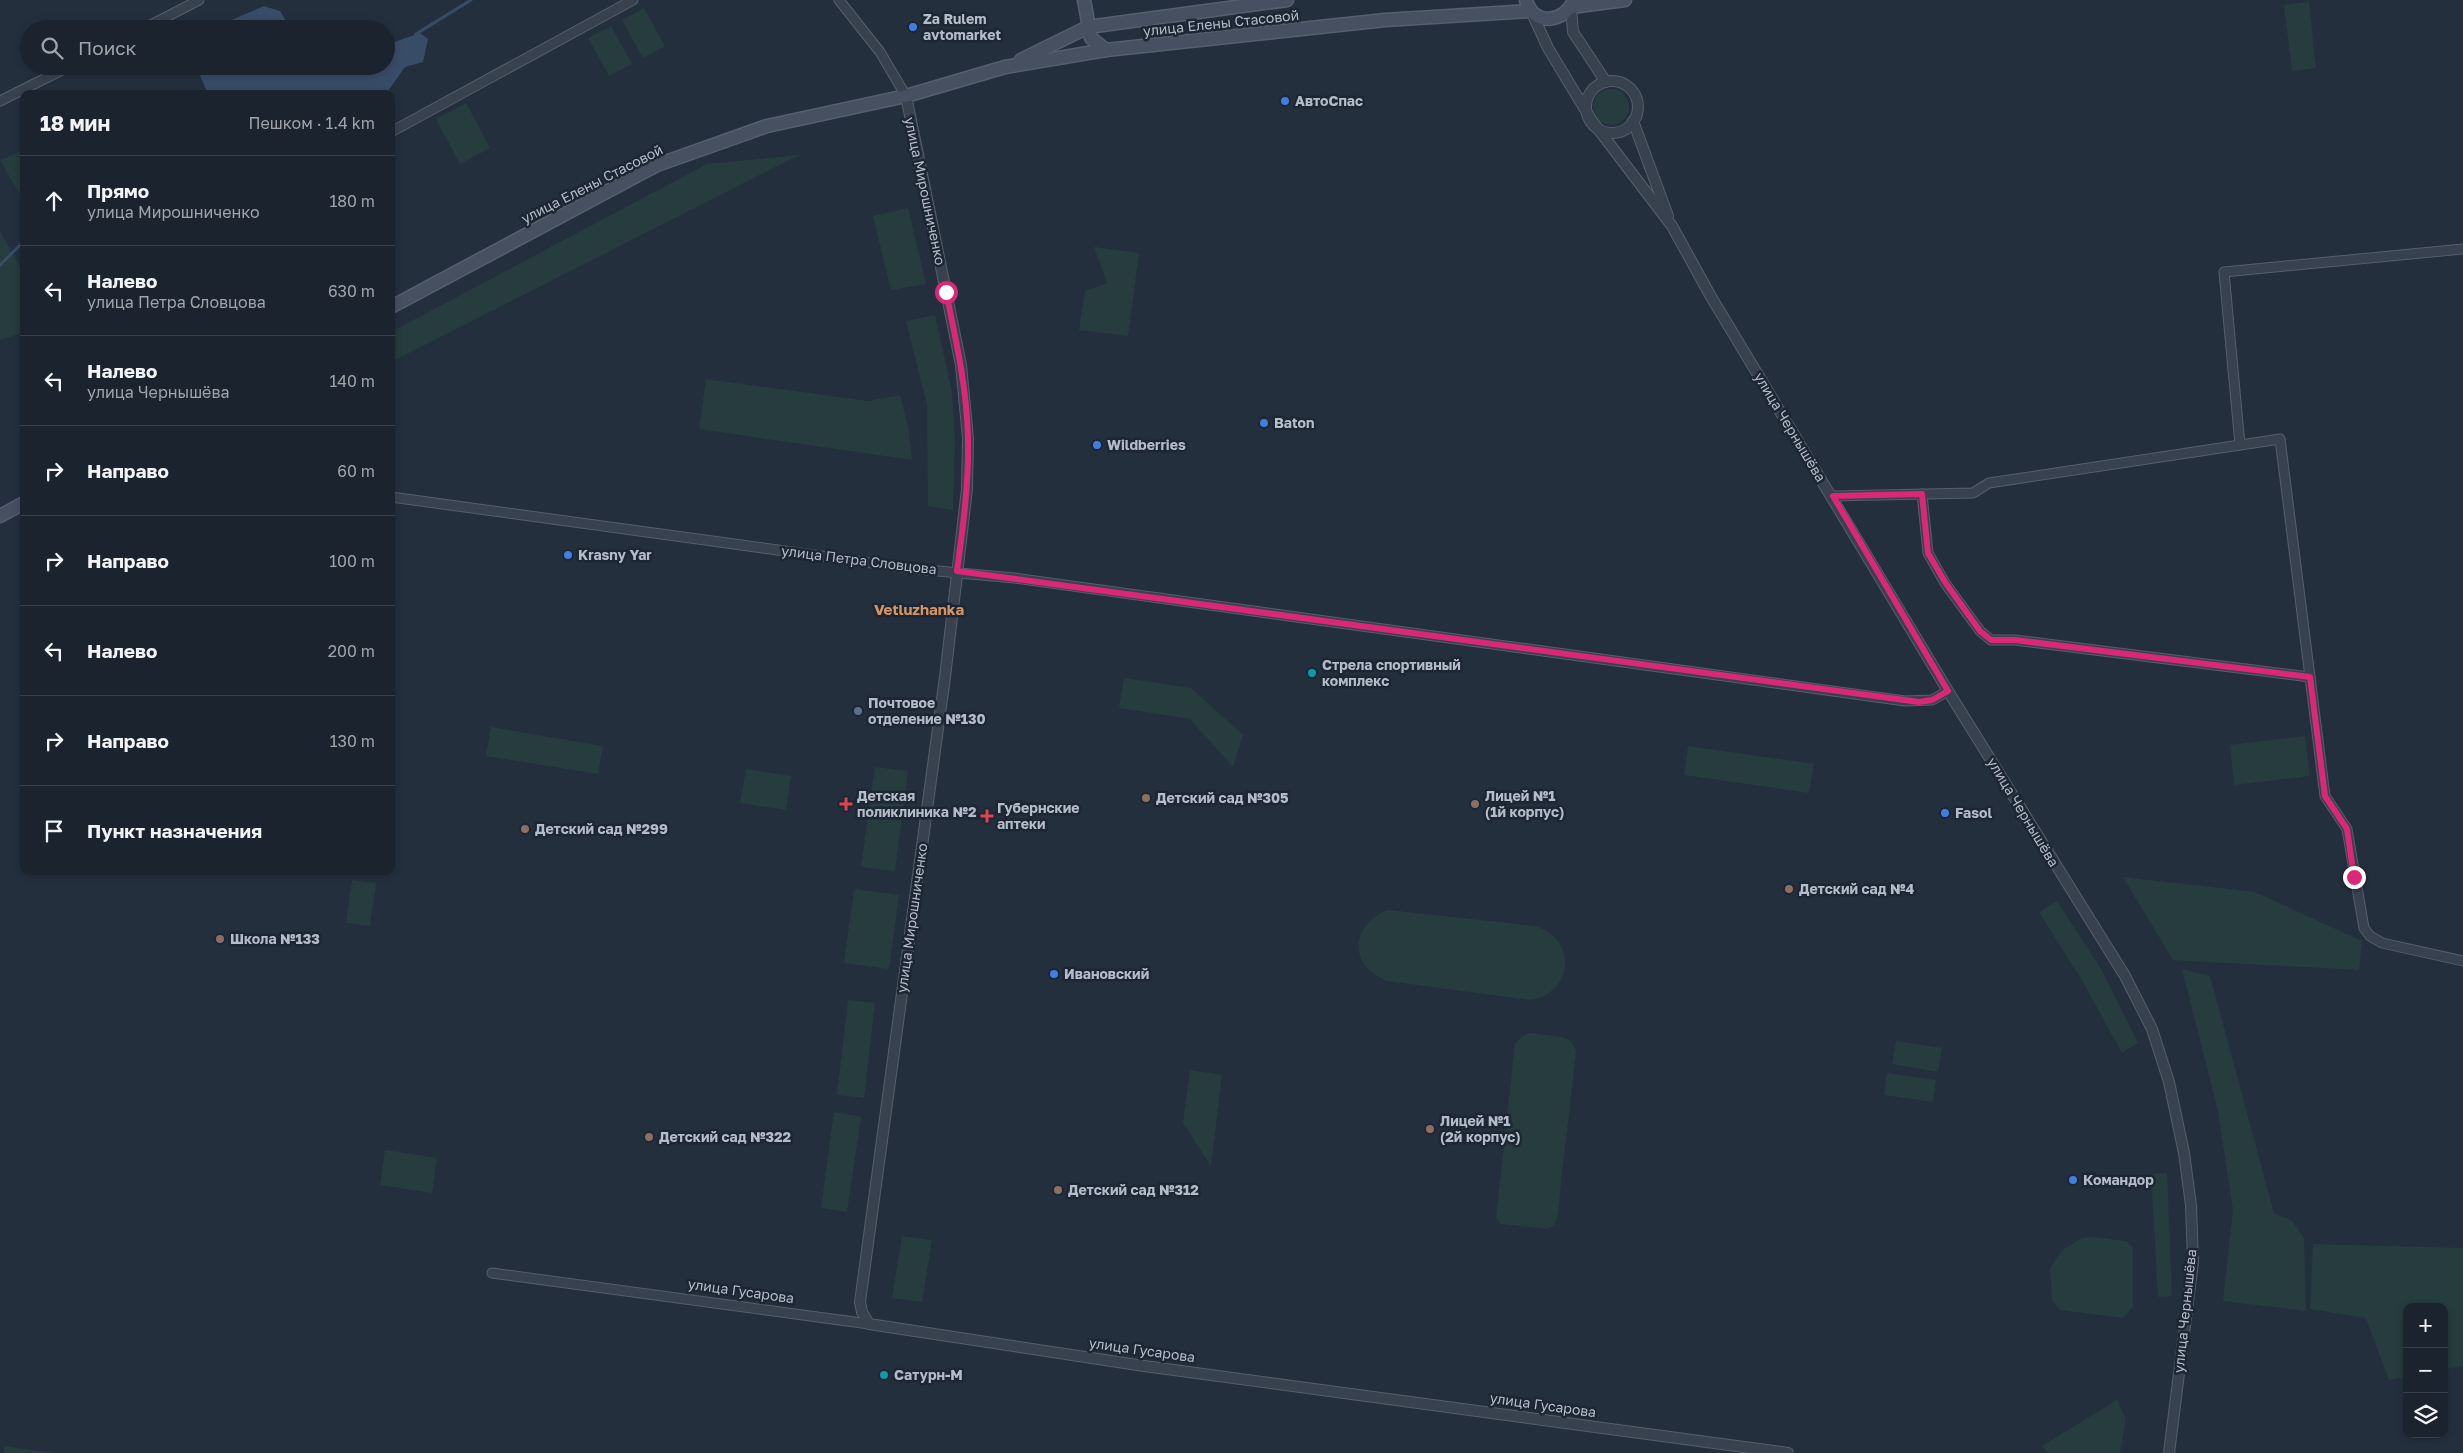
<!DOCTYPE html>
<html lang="ru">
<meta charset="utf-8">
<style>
body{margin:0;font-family:"Golos Text",sans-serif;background:#282f3a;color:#f1f3f6}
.controls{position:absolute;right:15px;bottom:15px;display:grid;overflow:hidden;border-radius:10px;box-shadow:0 2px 8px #0003}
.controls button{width:45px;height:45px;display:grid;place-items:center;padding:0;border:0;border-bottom:1px solid #39404a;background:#1b232e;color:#f1f3f6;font:25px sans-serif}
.stop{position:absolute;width:15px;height:15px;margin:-11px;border:4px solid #db2777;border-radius:50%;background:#fff}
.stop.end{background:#db2777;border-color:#fff;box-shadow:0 1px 5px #0008}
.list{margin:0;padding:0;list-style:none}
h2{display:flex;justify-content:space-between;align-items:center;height:65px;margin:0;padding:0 20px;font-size:21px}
h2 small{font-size:16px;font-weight:400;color:#a0a4aa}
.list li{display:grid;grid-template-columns:32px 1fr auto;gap:15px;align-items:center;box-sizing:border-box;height:90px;padding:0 20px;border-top:1px solid #39404a}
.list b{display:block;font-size:19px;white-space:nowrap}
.list p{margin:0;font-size:16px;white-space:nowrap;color:#a0a4aa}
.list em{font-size:16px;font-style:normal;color:#a0a4aa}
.icon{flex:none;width:28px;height:28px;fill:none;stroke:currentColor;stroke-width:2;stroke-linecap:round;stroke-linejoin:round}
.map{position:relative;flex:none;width:2463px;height:1453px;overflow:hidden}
.search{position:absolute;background:#1b232e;box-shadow:0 2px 8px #0003;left:20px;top:20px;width:375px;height:55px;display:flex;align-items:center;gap:12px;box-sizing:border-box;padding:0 18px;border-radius:28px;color:#a0a4aa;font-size:19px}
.panel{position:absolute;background:#1b232e;box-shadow:0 2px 8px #0003;left:20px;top:90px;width:375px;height:785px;border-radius:10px}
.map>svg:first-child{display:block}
.green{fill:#263c3f}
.water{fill:#394c67}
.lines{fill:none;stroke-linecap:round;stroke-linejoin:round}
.stream{stroke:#394c67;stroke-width:3}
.minor-casing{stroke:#565f6c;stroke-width:11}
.tertiary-casing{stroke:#565f6c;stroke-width:12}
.secondary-casing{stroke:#565f6c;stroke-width:15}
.minor{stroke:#38414e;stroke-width:9}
.tertiary{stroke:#38414e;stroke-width:10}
.secondary{stroke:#465061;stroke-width:12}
.route{stroke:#db2777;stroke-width:6}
.shop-dot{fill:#3f7fe0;stroke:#1d2633;stroke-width:2}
.culture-dot{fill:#0f9aa8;stroke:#1d2633;stroke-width:2}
.service-dot{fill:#5c6f8a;stroke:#1d2633;stroke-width:2}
.education-dot{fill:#8d6e63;stroke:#1d2633;stroke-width:2}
.health-dot{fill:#e0444e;stroke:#1d2633;stroke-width:2}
.labels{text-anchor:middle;stroke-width:5;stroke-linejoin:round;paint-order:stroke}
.poi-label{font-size:14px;font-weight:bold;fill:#b4bcc9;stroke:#1d2633;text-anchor:start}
.street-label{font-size:14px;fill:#b4bcc9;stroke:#1d2633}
.neighbourhood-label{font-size:15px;font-weight:bold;fill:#d59563;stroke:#1d2633}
</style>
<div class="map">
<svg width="2463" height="1453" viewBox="0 0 2463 1453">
<rect width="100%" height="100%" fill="#242f3e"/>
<g class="green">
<path d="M2309 2 2316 68 2292 71 2284 5Z"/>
<path d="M644 8 665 46 643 58 622 20Z"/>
<path d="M611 26 632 64 609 76 588 38Z"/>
<circle cx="1611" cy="107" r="18"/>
<path d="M466 103 490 148 460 164 436 119Z"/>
<path d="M24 150V202L0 160Z"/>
<path d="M799 155 391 362V332L707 164Z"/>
<path d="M908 208 926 284 891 290 873 216Z"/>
<path d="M0 231 24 274V332L0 340Z"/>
<path d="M1094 247 1139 253 1128 336 1079 330 1085 291 1107 283Z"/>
<path d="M935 315 952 392 955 441 953 510 928 506 927 405 906 321Z"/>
<path d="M706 379 868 401 900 395 909 431 912 460 699 429Z"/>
<path d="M1124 678 1191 688 1243 735 1233 767 1190 719 1119 708Z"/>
<path d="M491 727 603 746 598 774 486 756Z"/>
<path d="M2305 736 2310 776 2234 785 2230 745Z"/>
<path d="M1688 746 1814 764 1809 793 1684 775Z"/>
<path d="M875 767 908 771 895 871 861 867Z"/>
<path d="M746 769 791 776 786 810 740 803Z"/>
<path d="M2123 877 2255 892 2362 941 2359 970 2173 960Z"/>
<path d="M352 880 376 883 370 926 346 923Z"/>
<path d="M854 889 899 895 889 969 844 963Z"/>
<path d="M2057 901 2101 969 2138 1043 2122 1053 2083 982 2039 912Z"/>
<path d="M1388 910 1535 926C1578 939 1574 994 1529 1000L1387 981C1348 967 1350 924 1388 910Z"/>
<path d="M2182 969 2210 976 2274 1213 2292 1221 2304 1238 2306 1311 2223 1301 2233 1210 2218 1111Z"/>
<path d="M848 1000 875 1003 864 1098 837 1095Z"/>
<path d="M1529 1033 1562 1037 1571 1041 1576 1051 1557 1219 1553 1226 1547 1229 1501 1224 1496 1218 1515 1044 1521 1037Z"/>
<path d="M1896 1041 1942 1048 1938 1072 1892 1064Z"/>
<path d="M1190 1070 1222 1075 1211 1166 1183 1123Z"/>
<path d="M1887 1073 1936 1080 1933 1102 1884 1095Z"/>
<path d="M834 1112 861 1117 847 1212 821 1208Z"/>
<path d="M385 1150 437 1158 432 1193 380 1185Z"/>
<path d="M2167 1173 2172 1296 2158 1297 2151 1174Z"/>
<path d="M902 1236 932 1240 922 1302 892 1298Z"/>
<path d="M2093 1237 2126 1241 2133 1247V1307L2123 1318 2060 1310 2052 1301 2050 1269 2061 1251 2082 1238Z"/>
<path d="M2313 1244 2463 1248V1366L2444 1369V1307H2407V1377L2389 1380 2366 1318 2310 1309Z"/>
<path d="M2117 1400 2126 1419 2120 1453H2048L2042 1446Z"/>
<path d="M4 1446 55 1453H4Z"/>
</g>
<g class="water">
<path d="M264 6 280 11 291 29H201L227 22Z"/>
<path d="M420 33 428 39 423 62 405 67 386 94H208L196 66H386V45Z"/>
</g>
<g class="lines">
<g class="stream">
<path d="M416 34 471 0"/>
<path d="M0 265 24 241"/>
</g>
<g class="minor-casing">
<g id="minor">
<path d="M839 0 880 52 906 96"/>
<path d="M143 29 199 0"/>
<path d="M0 101 70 66"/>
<path d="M391 132 633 0"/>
<path d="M2240 445 2224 272 2463 249"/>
<path d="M1922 494 1928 553 1945 583 1980 631 1991 640H2015L2310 677"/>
<path d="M1833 496 1973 493 1989 483 2280 439 2325 796 2347 829 2364 928 2370 936 2382 943 2463 961"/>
<path d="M391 497 916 569 1014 578 1905 701 1932 700 1948 691"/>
<path d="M492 1273 869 1324"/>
</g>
</g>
<g class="tertiary-casing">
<g id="tertiary">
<path d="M1571 7 1573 32 1606 82"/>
<path d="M1531 11 1548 48 1592 121 1672 226 1710 295 1948 691 2125 976 2152 1029 2169 1082 2184 1153 2191 1205 2193 1262 2169 1453"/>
<circle cx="1612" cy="107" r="26"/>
<path d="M906 96 961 365 968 438 967 489 945 677 860 1302 862 1312 869 1324 1144 1366 1788 1453"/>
<path d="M1633 121 1668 216"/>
</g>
</g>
<g class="secondary-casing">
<g id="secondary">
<path d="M1084 0 1091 38 1106 50"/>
<path d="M1526 0C1533 27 1565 23 1574 0"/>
<path d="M1571 7 1625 0"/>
<path d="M1021 60 1088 27 1287 0"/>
<path d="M391 307 657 165 767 126 906 96 1005 67 1106 50 1385 20 1531 11"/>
<path d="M0 516 24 503"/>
</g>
</g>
<use href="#minor" class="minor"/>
<use href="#tertiary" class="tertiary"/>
<use href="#secondary" class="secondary"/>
</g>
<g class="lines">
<path class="route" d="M946 292C956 340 967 389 968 438 969 483 963 527 957 571L1919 702 1932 700 1948 691 1833 496 1922 494 1928 553 1945 582 1980 631 1991 640H2015L2310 677 2325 796 2347 829 2354 877"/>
</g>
<g class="shop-dot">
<circle cx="913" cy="27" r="5"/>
<circle cx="1285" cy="101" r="5"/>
<circle cx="1264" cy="423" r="5"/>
<circle cx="1097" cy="445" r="5"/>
<circle cx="568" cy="555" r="5"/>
<circle cx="1945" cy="813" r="5"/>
<circle cx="1054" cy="974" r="5"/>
<circle cx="2073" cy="1180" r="5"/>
</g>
<g class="culture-dot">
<circle cx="1312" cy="673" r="5"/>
<circle cx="884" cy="1375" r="5"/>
</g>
<circle class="service-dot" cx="858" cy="711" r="5"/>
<g class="education-dot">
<circle cx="1146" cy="798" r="5"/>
<circle cx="1475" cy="804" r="5"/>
<circle cx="525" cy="829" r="5"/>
<circle cx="1789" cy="889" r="5"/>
<circle cx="220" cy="939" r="5"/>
<circle cx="1430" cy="1129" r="5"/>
<circle cx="649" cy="1137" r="5"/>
<circle cx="1058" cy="1190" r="5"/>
</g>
<g class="health-dot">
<path d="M843.5 796.5h5v5h5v5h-5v5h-5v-5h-5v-5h5z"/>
<path d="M984.5 808.5h5v5h5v5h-5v5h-5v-5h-5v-5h5z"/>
</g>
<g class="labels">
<g class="poi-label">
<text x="923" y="24">Za Rulem<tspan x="923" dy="16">avtomarket</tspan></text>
<text x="1295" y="106">АвтоСпас</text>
<text x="1274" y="428">Baton</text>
<text x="1107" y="450">Wildberries</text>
<text x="578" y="560">Krasny Yar</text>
<text x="1322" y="670">Стрела спортивный<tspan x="1322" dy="16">комплекс</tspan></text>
<text x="868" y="708">Почтовое<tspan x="868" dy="16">отделение №130</tspan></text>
<text x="857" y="801">Детская<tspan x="857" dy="16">поликлиника №2</tspan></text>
<text x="1485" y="801">Лицей №1<tspan x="1485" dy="16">(1й корпус)</tspan></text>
<text x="1156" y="803">Детский сад №305</text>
<text x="997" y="813">Губернские<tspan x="997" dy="16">аптеки</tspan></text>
<text x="1955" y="818">Fasol</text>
<text x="535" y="834">Детский сад №299</text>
<text x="1799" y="894">Детский сад №4</text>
<text x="230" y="944">Школа №133</text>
<text x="1064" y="979">Ивановский</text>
<text x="1440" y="1126">Лицей №1<tspan x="1440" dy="16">(2й корпус)</tspan></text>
<text x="659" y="1142">Детский сад №322</text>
<text x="2083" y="1185">Командор</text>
<text x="1068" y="1195">Детский сад №312</text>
<text x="894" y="1380">Сатурн-М</text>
</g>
<g class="street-label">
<text transform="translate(1221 23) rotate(-6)" y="5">улица Елены Стасовой</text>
<text transform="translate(592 184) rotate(-27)" y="5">улица Елены Стасовой</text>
<text transform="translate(925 191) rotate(78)" y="5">улица Мирошниченко</text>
<text transform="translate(1790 427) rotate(59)" y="5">улица Чернышёва</text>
<text transform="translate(859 560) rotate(7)" y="5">улица Петра Словцова</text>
<text transform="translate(2023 812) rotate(59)" y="5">улица Чернышёва</text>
<text transform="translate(912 918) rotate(-82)" y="5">улица Мирошниченко</text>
<text transform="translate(741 1291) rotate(8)" y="5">улица Гусарова</text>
<text transform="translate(2185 1311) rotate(-84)" y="5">улица Чернышёва</text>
<text transform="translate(1142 1350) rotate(8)" y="5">улица Гусарова</text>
<text transform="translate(1543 1405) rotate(8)" y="5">улица Гусарова</text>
</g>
<g class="neighbourhood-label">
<text x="919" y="615">Vetluzhanka</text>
</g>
</g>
</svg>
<div class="controls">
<button>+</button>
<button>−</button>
<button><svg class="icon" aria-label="layers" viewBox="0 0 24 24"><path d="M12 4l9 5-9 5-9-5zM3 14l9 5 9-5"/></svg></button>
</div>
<div class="stop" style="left:946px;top:292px"></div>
<div class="stop end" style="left:2354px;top:877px"></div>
<div class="search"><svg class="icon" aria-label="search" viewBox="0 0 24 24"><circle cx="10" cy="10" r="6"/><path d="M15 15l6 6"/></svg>Поиск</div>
<section class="panel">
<h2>18 мин<small>Пешком · 1.4 km</small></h2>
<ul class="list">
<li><svg class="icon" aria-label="ahead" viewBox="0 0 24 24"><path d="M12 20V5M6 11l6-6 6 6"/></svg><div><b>Прямо</b><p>улица Мирошниченко</p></div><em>180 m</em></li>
<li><svg class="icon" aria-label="left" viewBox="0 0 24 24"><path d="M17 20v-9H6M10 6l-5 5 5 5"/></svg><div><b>Налево</b><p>улица Петра Словцова</p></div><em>630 m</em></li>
<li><svg class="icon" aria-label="left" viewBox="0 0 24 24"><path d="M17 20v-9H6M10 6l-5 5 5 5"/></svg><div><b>Налево</b><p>улица Чернышёва</p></div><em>140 m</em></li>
<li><svg class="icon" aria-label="right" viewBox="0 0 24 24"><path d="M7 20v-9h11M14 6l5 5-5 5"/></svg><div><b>Направо</b></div><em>60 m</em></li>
<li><svg class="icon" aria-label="right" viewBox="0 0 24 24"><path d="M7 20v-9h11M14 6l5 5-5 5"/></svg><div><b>Направо</b></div><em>100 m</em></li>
<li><svg class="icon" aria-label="left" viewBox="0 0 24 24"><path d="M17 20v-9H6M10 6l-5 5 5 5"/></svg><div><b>Налево</b></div><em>200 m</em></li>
<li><svg class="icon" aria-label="right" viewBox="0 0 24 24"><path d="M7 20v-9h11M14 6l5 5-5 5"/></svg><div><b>Направо</b></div><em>130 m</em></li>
<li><svg class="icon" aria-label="arrive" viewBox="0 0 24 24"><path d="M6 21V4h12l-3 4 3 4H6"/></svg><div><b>Пункт назначения</b></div></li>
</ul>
</section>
</div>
